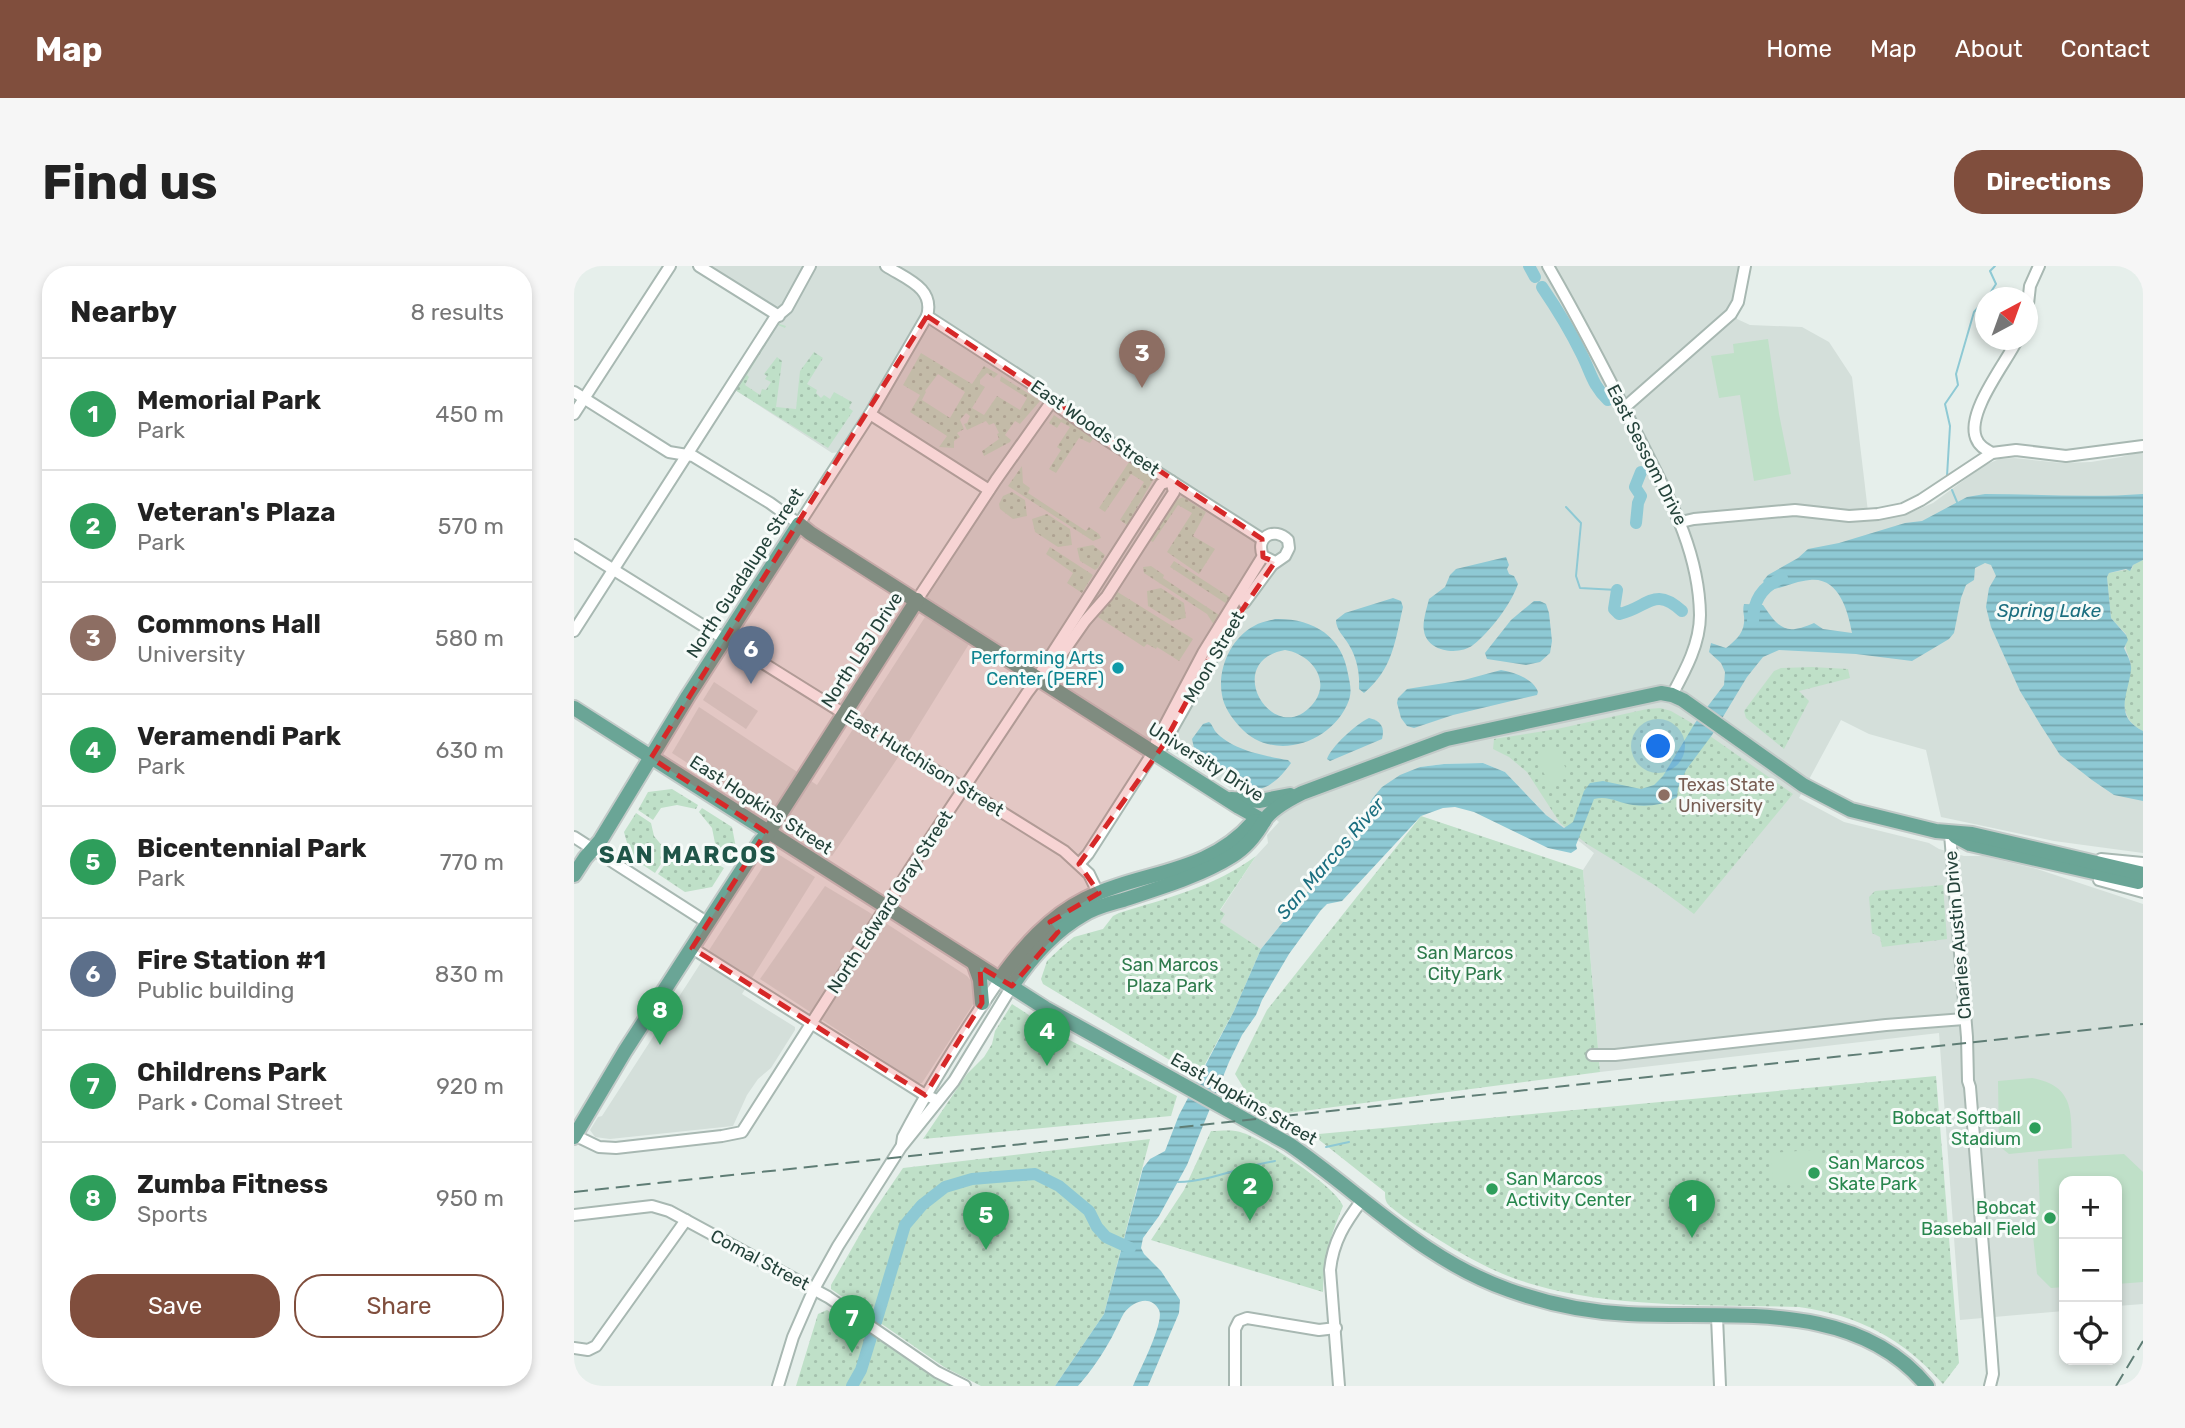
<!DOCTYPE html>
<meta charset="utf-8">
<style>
body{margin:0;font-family:Rubik,sans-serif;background:#f6f6f6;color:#222}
.controls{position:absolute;right:21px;bottom:21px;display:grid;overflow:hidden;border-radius:14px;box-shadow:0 4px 10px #0003}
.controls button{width:63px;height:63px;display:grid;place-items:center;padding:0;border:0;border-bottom:2px solid #e0e0e0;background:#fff;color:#222;font:35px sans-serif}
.compass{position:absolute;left:1401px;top:21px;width:63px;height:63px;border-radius:50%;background:#fff;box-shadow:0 4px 10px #0003;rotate:41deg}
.you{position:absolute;left:1085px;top:481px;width:24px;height:24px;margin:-18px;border:5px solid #fff;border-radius:50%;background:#1a73e8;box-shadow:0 0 0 10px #1a73e833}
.badge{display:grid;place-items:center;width:46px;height:46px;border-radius:50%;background:#804e3d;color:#fff;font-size:23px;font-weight:700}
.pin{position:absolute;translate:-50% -58px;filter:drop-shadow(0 2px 4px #0008)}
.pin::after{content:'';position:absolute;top:37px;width:24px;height:21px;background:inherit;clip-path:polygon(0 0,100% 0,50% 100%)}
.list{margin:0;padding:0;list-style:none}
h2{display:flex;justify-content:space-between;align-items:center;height:91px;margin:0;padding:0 28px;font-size:30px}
h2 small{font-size:23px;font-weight:400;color:#767676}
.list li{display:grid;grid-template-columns:46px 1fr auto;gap:21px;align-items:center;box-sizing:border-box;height:112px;padding:0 28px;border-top:2px solid #e0e0e0}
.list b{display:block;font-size:26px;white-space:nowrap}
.list p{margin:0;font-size:23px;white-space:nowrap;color:#767676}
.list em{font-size:23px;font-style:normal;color:#767676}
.actions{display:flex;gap:14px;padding:21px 28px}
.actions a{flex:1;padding:16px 0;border:2px solid #804e3d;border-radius:28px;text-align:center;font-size:24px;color:#804e3d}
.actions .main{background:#804e3d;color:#fff}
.icon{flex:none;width:38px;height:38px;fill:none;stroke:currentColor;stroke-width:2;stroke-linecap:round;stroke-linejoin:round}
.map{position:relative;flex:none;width:1569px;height:1120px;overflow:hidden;border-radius:28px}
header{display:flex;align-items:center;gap:42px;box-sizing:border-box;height:98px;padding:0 35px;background:#804e3d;color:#fff}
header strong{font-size:33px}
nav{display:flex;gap:38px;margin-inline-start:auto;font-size:24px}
.intro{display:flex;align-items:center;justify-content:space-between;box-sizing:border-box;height:168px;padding:0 42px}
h1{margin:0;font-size:49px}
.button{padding:18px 32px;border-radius:28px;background:#804e3d;color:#fff;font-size:24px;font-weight:700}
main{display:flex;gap:42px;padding:0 42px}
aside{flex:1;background:#fff;border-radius:28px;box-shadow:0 4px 10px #0003}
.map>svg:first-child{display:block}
.built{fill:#d4dfda}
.grass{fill:url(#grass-dots);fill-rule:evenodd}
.garden{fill:#bfe0c8}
.water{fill:url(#water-rules);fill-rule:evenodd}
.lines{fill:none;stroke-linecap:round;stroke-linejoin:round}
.stream{stroke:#8ec9d4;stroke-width:2}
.river{stroke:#8ec9d4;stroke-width:12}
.minor-casing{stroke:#a8b8b2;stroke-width:14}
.major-casing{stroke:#c2cac8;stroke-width:18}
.minor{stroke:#fff;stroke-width:10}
.major{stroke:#6aa596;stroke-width:14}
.rail{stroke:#5f7d75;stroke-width:2;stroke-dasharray:14 7;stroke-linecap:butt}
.marked{fill:#d62828;fill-opacity:0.2;stroke:#d62828;stroke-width:5;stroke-dasharray:14 9;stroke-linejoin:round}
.culture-dot{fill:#0f9aa8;stroke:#f7fbf9;stroke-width:2.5}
.education-dot{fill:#8d6e63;stroke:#f7fbf9;stroke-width:2.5}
.leisure-dot{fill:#2e9e5b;stroke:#f7fbf9;stroke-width:2.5}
.labels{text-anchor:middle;stroke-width:6;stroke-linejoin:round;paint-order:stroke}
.street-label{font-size:18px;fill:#24423a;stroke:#f7fbf9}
.culture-label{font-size:18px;fill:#0d838f;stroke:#f7fbf9;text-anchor:end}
.education-label{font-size:18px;fill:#785e54;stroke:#f7fbf9;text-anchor:start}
.park-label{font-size:18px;fill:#2d7a4b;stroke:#f7fbf9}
.leisure-label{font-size:18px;fill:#27864d;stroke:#f7fbf9;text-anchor:end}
.water-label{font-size:19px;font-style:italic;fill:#1c6f80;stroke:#f7fbf9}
.district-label{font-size:24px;font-weight:bold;letter-spacing:2px;fill:#1f5548;stroke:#f7fbf9}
</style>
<header>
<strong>Map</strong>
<nav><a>Home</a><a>Map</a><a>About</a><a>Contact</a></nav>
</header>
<div class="intro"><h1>Find us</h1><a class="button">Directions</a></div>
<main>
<aside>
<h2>Nearby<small>8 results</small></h2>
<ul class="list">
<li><span class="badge" style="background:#2e9e5b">1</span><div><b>Memorial Park</b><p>Park</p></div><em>450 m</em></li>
<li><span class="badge" style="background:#2e9e5b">2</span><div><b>Veteran's Plaza</b><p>Park</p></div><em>570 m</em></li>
<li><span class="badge" style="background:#8d6e63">3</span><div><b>Commons Hall</b><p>University</p></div><em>580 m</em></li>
<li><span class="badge" style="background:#2e9e5b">4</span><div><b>Veramendi Park</b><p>Park</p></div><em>630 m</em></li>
<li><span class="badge" style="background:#2e9e5b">5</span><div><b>Bicentennial Park</b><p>Park</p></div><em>770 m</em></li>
<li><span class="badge" style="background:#5c6f8a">6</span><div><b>Fire Station #1</b><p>Public building</p></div><em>830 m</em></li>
<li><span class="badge" style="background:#2e9e5b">7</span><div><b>Childrens Park</b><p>Park · Comal Street</p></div><em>920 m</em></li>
<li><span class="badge" style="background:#2e9e5b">8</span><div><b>Zumba Fitness</b><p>Sports</p></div><em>950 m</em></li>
</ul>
<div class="actions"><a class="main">Save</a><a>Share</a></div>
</aside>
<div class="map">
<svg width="1569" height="1120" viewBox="0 0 1569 1120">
<defs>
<pattern id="grass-dots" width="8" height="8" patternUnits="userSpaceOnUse" patternTransform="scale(1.75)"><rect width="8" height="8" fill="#bfe0c8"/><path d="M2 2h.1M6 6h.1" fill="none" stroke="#a4c1ad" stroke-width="1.8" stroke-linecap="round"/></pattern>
<pattern id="water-rules" width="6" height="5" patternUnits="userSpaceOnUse" patternTransform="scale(1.75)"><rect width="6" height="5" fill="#8ec9d4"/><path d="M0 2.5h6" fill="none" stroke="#74a5ad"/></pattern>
</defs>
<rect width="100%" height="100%" fill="#e6efeb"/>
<g class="built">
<path d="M133 0H1167L1159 38 1163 53 1176 59 1228 61 1255 76 1278 111 1295 254 1331 249 1359 237 1409 200 1425 193 1440 192 1488 197 1517 196 1547 191 1569 185V587L1480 575 1367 551 1352 484 1295 468 1267 454 1225 532 1270 556 1355 577 1365 583 1390 590H1409L1463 603 1569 638V1038L1543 1040V915H1490V1045L1386 1054 1365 767 1026 806 1009 604 1020 587 972 549 931 506 909 497 870 498 846 501 798 533 777 572 687 683 645 657 646 645 682 590 694 577 693 569 705 556 671 527 658 523 597 484 574 474 354 334 352 329 420 223 294 141 265 186 258 187 161 124 209 47Z"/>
<path d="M351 351 395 378 335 475 258 590 98 487 125 441 243 519Z"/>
<path d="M140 416 184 445 172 463 129 434Z"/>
<path d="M199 585 241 611 168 728 221 761V764L197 802 184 813 173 829 159 860 36 873 21 871 16 864 24 851 28 850Z"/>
<path d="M251 620 293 645 393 710 399 717 402 727 400 737 348 817H344L186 713Z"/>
</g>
<g class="grass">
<path d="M202 57 212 60 211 62 204 59 173 109 175 111 171 119 186 129 188 123 192 124 197 116 191 113 193 110 190 108 203 91 208 95 202 141 222 143 226 105 240 86 249 92 233 118 243 124 242 127 247 132 250 129 256 133 260 126 278 136 275 142 279 145 254 182 161 124Z"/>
<path d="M347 87 398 118 410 100 424 108 420 112 413 107 406 114V118L411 121 398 142 410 149 423 130 446 144 453 132 426 115 427 110 466 135 446 158 441 155 431 169 437 174 436 176 410 190 408 185 425 173 423 168 425 167 420 157 415 159 412 155 393 164 390 158 393 157 396 150 392 147 386 154 390 163 383 167 386 171 380 175V182L365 181 373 170 336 146 346 129 329 119ZM364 108 391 126 376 152 348 134 352 126 351 125Z"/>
<path d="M480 149 487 154 489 151 519 173 516 177 505 172 482 207 475 203 487 184 483 181 496 161 487 156 483 162 475 157Z"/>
<path d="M555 196 577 209 579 214 553 259 546 254 570 216 557 208 531 246 525 242Z"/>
<path d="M448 200 449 217 456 222 454 227 512 265 515 261 525 268 527 272 519 275 434 220Z"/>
<path d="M438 226 451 234 453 250 439 253 426 243 425 238 429 230Z"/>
<path d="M609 231 632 246 619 270 641 283 625 308 593 286 618 247 604 239 579 276 575 274 601 234Z"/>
<path d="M473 248 496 263 498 279 484 281 461 266 458 253Z"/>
<path d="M519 279 531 289 524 302 521 304 506 295 503 282Z"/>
<path d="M476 281 519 309 508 327 493 317 499 307 472 288Z"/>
<path d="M1569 294V465C1547 454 1548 434 1554 411 1556 406 1557 406 1557 401 1556 386 1549 387 1552 368L1537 352 1533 311 1535 307 1558 303 1559 299Z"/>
<path d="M600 295 657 332 653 338 596 301Z"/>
<path d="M577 300 590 309 589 312 645 349 640 359 633 348 570 307 569 301Z"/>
<path d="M587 322 610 337 612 352 598 355 574 340 573 325Z"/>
<path d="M542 325 619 373 605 395 583 381 582 383 573 378 570 381 524 351Z"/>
<path d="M1238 401 1274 403 1276 412 1225 425 1235 435 1210 483 1172 452 1170 445 1200 405 1207 402Z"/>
<path d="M1087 442 1097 445 1116 456 1219 528 1120 648 1082 620 1013 578 986 557 953 506 935 491 919 483 920 473 983 463 1073 443Z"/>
<path d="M98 523 124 539 122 543 103 539 87 542 79 554 64 544 74 526Z"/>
<path d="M128 542 158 561 162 582 151 599 134 589 141 577 138 562 125 546Z"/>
<path d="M62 547 77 557 80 570 94 587 81 607 57 591 50 566Z"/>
<path d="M847 550 1009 604 1026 806 714 847 677 834 661 808 693 744Z"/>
<path d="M97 590 118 595 133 592 150 602 138 621 111 626 84 608Z"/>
<path d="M682 590 646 644 651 648 646 656 687 683 660 745 624 811 469 718 467 713 473 695 489 680 500 671 529 663 539 650 545 647C593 632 640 621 682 590Z"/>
<path d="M1369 619 1373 673 1308 681 1306 671 1298 667 1295 631 1301 625Z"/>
<path d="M438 738 484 768 603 830 597 850 349 873 393 808 410 791 418 778 421 765Z"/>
<path d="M1362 810 1385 1097 1369 1118C1328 1072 1286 1050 1225 1041 1138 1038 1044 1043 961 1019 924 1009 888 989 856 968 847 963 818 944 813 937 811 934 811 930 811 926L744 873 745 868Z"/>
<path d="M637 865C647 865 660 863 669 867 690 873 762 921 769 940 755 973 750 991 749 1026L577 974 610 924Z"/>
<path d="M576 873 530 1048 481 1120H407L370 1101 257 1023V1019L297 949 329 902Z"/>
<path d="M253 1044 289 1063 359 1111 377 1120H222L244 1048Z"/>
</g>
<g class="garden">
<path d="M1194 73 1205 148 1217 208 1180 215 1166 129 1145 132 1137 90 1160 87 1159 78Z"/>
<path d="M979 481 995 507 977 519 960 491Z"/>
<path d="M1458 812C1501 820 1497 846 1498 882L1435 888 1425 880 1424 815Z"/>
<path d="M1237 884 1245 892 1273 889 1282 898 1284 915 1199 918 1197 887Z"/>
<path d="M1550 888 1569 906V1016L1543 1018V915H1490V1021L1477 1022 1463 1008 1458 960 1466 944 1464 893Z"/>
</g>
<g class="water">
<path d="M1411 228C1464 228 1517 232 1569 228V294L1559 299 1556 305 1552 303 1535 307 1533 311 1537 352 1552 369 1554 374 1550 382C1553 389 1558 397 1557 404 1554 429 1539 450 1569 465V535L1540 529 1518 514 1486 489 1466 458 1446 425 1417 361 1412 341 1415 322 1422 310 1417 299 1411 297 1401 302 1400 314 1392 319 1387 332 1380 367 1375 373 1338 395 1282 388 1205 384 1189 391 1173 411 1138 469 1112 504 1104 522 1103 531C1089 539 1075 541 1059 539 1045 537 1034 529 1020 533L1002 579 1003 583 997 587 974 582 900 546 881 541 869 542 847 550 768 635 753 638 747 644 715 688 688 734 682 749 668 769 655 796 613 899 585 950 569 972 567 982 570 988 587 1005 606 1034 605 1047 574 1120H559C565 1105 591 1056 585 1044 577 1028 559 1035 550 1047 546 1054 542 1063 538 1071 528 1089 518 1104 504 1120H481L530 1048 569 902 576 893 591 885 605 849 660 745 687 683 778 571 798 533 808 521 826 509 846 501 870 498 909 497 931 506 972 549 990 562 999 556 1010 525 1016 517 1029 515 1067 523 1080 519 1089 510 1121 457 1150 419 1151 406 1147 397 1135 386 1137 377 1152 382C1160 376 1169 368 1170 357 1171 350 1168 345 1170 338L1189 339C1206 364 1212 369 1240 357L1249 363 1278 367C1274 345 1265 311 1236 314 1223 315 1210 321 1197 324L1189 315 1194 309 1224 292 1234 283 1265 277 1331 257 1348 255 1393 231Z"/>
<path d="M932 291 935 299 933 303 935 308 940 310 944 318C937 338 916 366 899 379 885 390 853 386 850 365 848 356 853 342 855 333L871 321 876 309 882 303Z"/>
<path d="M819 332 827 335 829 341C821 375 819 403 790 427L785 423C786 408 783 392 775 379 770 370 762 364 762 354L771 347Z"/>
<path d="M960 335H966L972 338 975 347 978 375 976 387 966 396 952 399 913 393 911 387 937 354Z"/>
<path d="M701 353C738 352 768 369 774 408 776 418 778 424 775 434 759 478 698 497 666 461 657 451 650 441 648 429 643 403 657 372 680 360 686 356 694 355 701 353ZM711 384C737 388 759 415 738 439 700 483 646 396 711 384Z"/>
<path d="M927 404C940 406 960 413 964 426L963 429 879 449 840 462 833 460 827 452 823 437 824 432 833 423 890 414Z"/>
<path d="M795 452C807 455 811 461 808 473L756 495 753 493C756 482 783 457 795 452Z"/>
<path d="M635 456C638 458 639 462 641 465 657 484 691 490 714 494L717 497C707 511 691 529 672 521L620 482 618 473 629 458Z"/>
</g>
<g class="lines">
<g class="stream">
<path d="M1413 32 1422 18 1416 5 1421 0"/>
<path d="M1373 210 1376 160 1371 138 1384 119 1382 108 1400 46 1412 33"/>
<path d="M1378 224 1383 236"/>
<path d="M992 241 1007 257 1002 310 1006 322 1043 324"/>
<path d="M752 881 775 876"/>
<path d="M604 916C638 915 668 900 701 895"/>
</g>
<g class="river">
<path d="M955 0 961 11"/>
<path d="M968 21C983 43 996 64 1007 87 1017 106 1018 119 1034 134"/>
<path d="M1062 257 1064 237 1067 230 1061 221 1067 206"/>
<path d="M1043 324 1040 343 1045 348C1074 342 1080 319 1108 345"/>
<path d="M1179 355C1179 334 1189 320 1208 312"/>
<path d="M302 1056 331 959 348 939 371 921 398 913 461 908 485 920 515 945 523 961 532 971 556 982"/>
<path d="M278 1120 287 1104 298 1068"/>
</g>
<g class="minor-casing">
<g id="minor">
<path d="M125 0 205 50"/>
<path d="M974 0C1004 52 1032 106 1059 160 1089 221 1125 279 1126 349 1126 378 1111 405 1098 429"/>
<path d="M1454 38 1456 20 1465 0"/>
<path d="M353 50 461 120 485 141 533 174 688 273"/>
<path d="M0 126 95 186 119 190 196 237 225 258 296 148 353 50C361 22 332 13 312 0"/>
<path d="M1050 142 1157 48 1164 36 1171 0"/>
<path d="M0 148 96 0"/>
<path d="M296 148 415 224"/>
<path d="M1418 187C1411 183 1405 180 1402 172 1392 146 1432 97 1443 74"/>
<path d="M1107 256 1120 253 1221 244 1275 250 1304 248 1329 243 1347 234 1418 187 1442 184 1492 190 1569 180"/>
<path d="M0 279 490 585 515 608 526 631"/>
<path d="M343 334 422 214 478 135"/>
<path d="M670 337 698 299 711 290 715 282 714 274C700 260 681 271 689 290L701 296"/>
<path d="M0 365 200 53 213 42 236 0"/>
<path d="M466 413 468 404 472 397 587 218 597 215"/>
<path d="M580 485 588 481 658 357"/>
<path d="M1376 568 1393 771 1394 815 1396 821 1417 1081 1419 1108 1416 1120"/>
<path d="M0 571 134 657"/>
<path d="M1527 593 1569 597"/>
<path d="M505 598 514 588 580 485 582 476 629 387 689 290"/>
<path d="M1525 614 1569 626"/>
<path d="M118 682 351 829 363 834"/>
<path d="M1018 789H1041L1312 759 1390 753"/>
<path d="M0 869 25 881 42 882 148 870 168 866 338 600 453 427 459 419 474 408 511 355 533 330 600 226 597 215"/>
<path d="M328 878 329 871C358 816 391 764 426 713"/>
<path d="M0 949 78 940 95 945 254 1031 363 1106 391 1120"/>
<path d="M1143 1051 1146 1120"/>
<path d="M0 1082 14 1084 22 1080 112 954"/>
<path d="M204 1120 219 1071 240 1023 264 980 327 881 380 815 438 720"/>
<path d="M661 1120V1063L665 1055 673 1052 745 1064 762 1062"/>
<path d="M765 1120 756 1004C759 975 771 957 788 934"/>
</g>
</g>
<g class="major-casing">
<g id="major">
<path d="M0 442 471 742 715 878C788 928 849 994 935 1024 974 1038 1013 1046 1054 1048 1155 1053 1281 1032 1353 1120"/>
<path d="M657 533 686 535 716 529"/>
<path d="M1381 570 1396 578 1564 616"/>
<path d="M0 609 11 592 26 575 114 430 225 258 236 267 665 541 690 555"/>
<path d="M400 697 406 714 408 737"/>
<path d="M426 713C449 681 475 651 511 633 569 604 633 609 679 556L690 555"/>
<path d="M438 720C457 692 479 666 509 649 521 641 535 638 549 634 585 622 626 610 658 590 673 581 682 569 690 555 697 543 716 533 728 527L873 473 1087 427 1098 429 1109 434 1229 519 1277 544 1362 565 1398 568 1569 608"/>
<path d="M0 871 51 785 186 576 194 567 343 334"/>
</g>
</g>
<use href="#minor" class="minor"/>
<use href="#major" class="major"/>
<g class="rail">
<path d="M0 926 1569 758"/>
<path d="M1542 1120 1569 1075"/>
</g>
</g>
<path class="marked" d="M353 50 688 273 689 291 701 296 638 388 588 481 505 598 525 627 476 656 484 666 438 720 406 701 408 737 351 829 118 682 192 566 77 492Z"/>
<circle class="culture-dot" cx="544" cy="402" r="7"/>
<circle class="education-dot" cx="1090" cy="529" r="7"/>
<g class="leisure-dot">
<circle cx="1461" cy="862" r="7"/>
<circle cx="1240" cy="907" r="7"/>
<circle cx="918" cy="923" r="7"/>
<circle cx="1476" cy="952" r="7"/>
</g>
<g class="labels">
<g class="street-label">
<text transform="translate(521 162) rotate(35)" y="6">East Woods Street</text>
<text transform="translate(1073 189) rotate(63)" y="6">East Sessom Drive</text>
<text transform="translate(171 307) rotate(-57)" y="6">North Guadalupe Street</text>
<text transform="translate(288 384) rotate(-57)" y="6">North LBJ Drive</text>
<text transform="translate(640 391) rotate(-60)" y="6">Moon Street</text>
<text transform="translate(632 496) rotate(32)" y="6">University Drive</text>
<text transform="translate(350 497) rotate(32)" y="6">East Hutchison Street</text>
<text transform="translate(187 539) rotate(33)" y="6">East Hopkins Street</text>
<text transform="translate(316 636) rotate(-57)" y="6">North Edward Gray Street</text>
<text transform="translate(1384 669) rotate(-95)" y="6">Charles Austin Drive</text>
<text transform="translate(670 833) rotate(30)" y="6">East Hopkins Street</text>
<text transform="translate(186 994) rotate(28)" y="6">Comal Street</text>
</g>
<g class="culture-label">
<text x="530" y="398">Performing Arts<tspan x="530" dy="21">Center (PERF)</tspan></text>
</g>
<g class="education-label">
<text x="1104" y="525">Texas State<tspan x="1104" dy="21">University</tspan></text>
</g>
<g class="park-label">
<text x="891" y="693">San Marcos<tspan x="891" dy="21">City Park</tspan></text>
<text x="596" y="705">San Marcos<tspan x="596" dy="21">Plaza Park</tspan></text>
</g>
<g class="leisure-label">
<text x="1447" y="858">Bobcat Softball<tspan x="1447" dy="21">Stadium</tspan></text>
<text x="1254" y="903" text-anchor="start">San Marcos<tspan x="1254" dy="21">Skate Park</tspan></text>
<text x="932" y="919" text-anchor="start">San Marcos<tspan x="932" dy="21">Activity Center</tspan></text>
<text x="1462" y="948">Bobcat<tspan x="1462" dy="21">Baseball Field</tspan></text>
</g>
<g class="water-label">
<text x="1475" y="351">Spring Lake</text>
<text transform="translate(756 592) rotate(-49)" y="7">San Marcos River</text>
</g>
<g class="district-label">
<text x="114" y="597">SAN MARCOS</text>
</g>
</g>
</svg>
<div class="controls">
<button>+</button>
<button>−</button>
<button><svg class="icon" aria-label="locate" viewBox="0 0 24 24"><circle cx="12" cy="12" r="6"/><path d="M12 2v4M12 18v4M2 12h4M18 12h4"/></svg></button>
</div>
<svg class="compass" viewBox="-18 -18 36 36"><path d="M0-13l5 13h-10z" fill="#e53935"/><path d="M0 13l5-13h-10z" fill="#767676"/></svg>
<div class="you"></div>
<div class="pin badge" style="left:1118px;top:972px;background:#2e9e5b">1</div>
<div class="pin badge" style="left:676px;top:955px;background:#2e9e5b">2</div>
<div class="pin badge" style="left:568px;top:122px;background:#8d6e63">3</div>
<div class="pin badge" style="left:473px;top:800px;background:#2e9e5b">4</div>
<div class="pin badge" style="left:412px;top:984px;background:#2e9e5b">5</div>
<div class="pin badge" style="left:177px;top:418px;background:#5c6f8a">6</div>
<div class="pin badge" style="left:278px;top:1087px;background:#2e9e5b">7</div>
<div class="pin badge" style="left:86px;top:779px;background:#2e9e5b">8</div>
</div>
</main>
